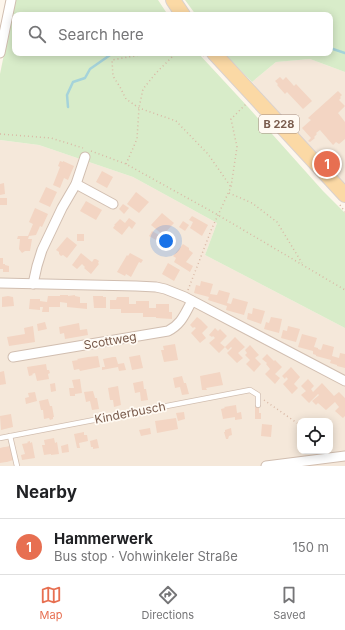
<!DOCTYPE html>
<meta charset="utf-8">
<style>
body{margin:0;font-family:Inter,sans-serif;background:#f6f6f6;color:#202124}
.controls{position:absolute;right:12px;bottom:12px;display:grid;overflow:hidden;border-radius:8px;box-shadow:0 2px 10px #0003}
.controls button{width:36px;height:36px;display:grid;place-items:center;padding:0;border:0;border-bottom:1px solid #e0e0e0;background:#fff;color:#202124;font:20px sans-serif}
.you{position:absolute;left:166px;top:241px;width:14px;height:14px;margin:-10px;border:3px solid #fff;border-radius:50%;background:#1a73e8;box-shadow:0 0 0 6px #1a73e833}
.badge{display:grid;place-items:center;width:26px;height:26px;border-radius:50%;background:#e76f51;color:#fff;font-size:13px;font-weight:700}
.pin{position:absolute;translate:-50% -50%;border:2px solid #fff;box-shadow:0 1px 4px #0006}
.list{margin:0;padding:0;list-style:none}
h2{display:flex;justify-content:space-between;align-items:center;height:52px;margin:0;padding:0 16px;font-size:17px}
h2 small{font-size:13px;font-weight:400;color:#757577}
.list li{display:grid;grid-template-columns:26px 1fr auto;gap:12px;align-items:center;box-sizing:border-box;height:56px;padding:0 16px;border-top:1px solid #e0e0e0}
.list b{display:block;font-size:15px;white-space:nowrap}
.list p{margin:0;font-size:13px;white-space:nowrap;color:#757577}
.list em{font-size:13px;font-style:normal;color:#757577}
.icon{flex:none;width:22px;height:22px;fill:none;stroke:currentColor;stroke-width:2;stroke-linecap:round;stroke-linejoin:round}
.map{position:relative;flex:none;width:345px;height:466px;overflow:hidden}
.search{position:absolute;background:#fff;box-shadow:0 2px 10px #0003;left:12px;right:12px;top:12px;height:44px;display:flex;align-items:center;gap:10px;box-sizing:border-box;padding:0 14px;border-radius:8px;color:#757577;font-size:15px}
.sheet{height:108px;background:#fff}
nav{display:flex;justify-content:space-around;align-items:center;box-sizing:border-box;height:56px;border-top:1px solid #e0e0e0;background:#fff;font-size:11px;color:#757577}
nav a{display:grid;justify-items:center;gap:2px}
nav .on{color:#e76f51}
.map>svg:first-child{display:block}
.residential{fill:#f5e8da;fill-rule:evenodd}
.green{fill:#d8ecc9}
.lines{fill:none;stroke-linecap:round;stroke-linejoin:round}
.stream{stroke:#a5d3da;stroke-width:2.5}
.building{fill:#f3d5c3}
.service-casing{stroke:#d1beb0;stroke-width:6}
.minor-casing{stroke:#d1beb0;stroke-width:11}
.primary-casing{stroke:#dad1cd;stroke-width:16}
.path{stroke:#d9b8a5;stroke-width:1.5;stroke-dasharray:1 3;stroke-linecap:butt}
.service{stroke:#fff;stroke-width:4.5}
.minor{stroke:#fff;stroke-width:9}
.primary{stroke:#fbd9a5;stroke-width:14}
.labels{text-anchor:middle;stroke-width:3.5;stroke-linejoin:round;paint-order:stroke}
.shield{fill:#fffaf3;stroke:#a28b7f;stroke-width:1}
.shield-label{font-size:11px;font-weight:bold;fill:#7a5c4d}
.street-label{font-size:12px;fill:#7a5c4d;stroke:#fffaf3}
</style>
<div class="map">
<svg width="345" height="466" viewBox="0 0 345 466">
<rect width="100%" height="100%" fill="#fdf6ec"/>
<g class="residential">
<path d="M310 59 345 72V184L344 185 252 82 276 62Z"/>
<path d="M0 140 39 145 133 177 217 223 205 255 345 328V466H0ZM300 421H330V451H300Z"/>
</g>
<g class="green">
<path d="M15 0H158L168 15H15V53H198L248 107 323 191 345 213V328L205 255 217 223 133 177 39 145 0 140V74Z"/>
<path d="M185 0H345V72L310 59 276 62 252 82 224 53H330V15H196Z"/>
</g>
<g class="lines">
<g class="stream">
<path d="M330 48 345 53"/>
<path d="M68 107 67 95 73 82 85 78 90 69 113 53"/>
</g>
</g>
<g class="building">
<path d="M280 77 283 80 286 77 294 86 296 84 312 101 303 109 287 92 285 94 277 85 278 84 275 81Z"/>
<path d="M338 91 342 95 340 97 341 98 339 100 345 106 338 113 345 122V139L339 144 336 142 333 145 320 130 316 133 317 134 314 137 315 138 310 142 308 141 311 138 302 128 311 120 308 118Z"/>
<path d="M60 161 63 162V161L74 166 68 180 64 178 60 188 53 185 60 167 58 166Z"/>
<path d="M102 171 113 177 107 188 96 182Z"/>
<path d="M4 183 5 194 0 195V184Z"/>
<path d="M46 187 57 192 50 207 39 202Z"/>
<path d="M136 192 149 202 139 213 127 204Z"/>
<rect x="0" y="198" width="7" height="7"/>
<path d="M86 201 102 210 96 220 80 211Z"/>
<path d="M123 204 129 208 124 214 119 209Z"/>
<path d="M35 208 48 214 42 227 40 226 36 235 29 236 28 239H32L30 251H25L22 253 19 249 20 239H17L18 236H28L33 224 29 222Z"/>
<path d="M162 213 174 223 163 235 151 225Z"/>
<path d="M192 216 208 225 202 236 190 228 193 222 189 220Z"/>
<path d="M129 218 136 223 132 229 129 226 122 235 113 228 115 225H114L120 219 125 223Z"/>
<path d="M183 221 189 225 185 231 179 227Z"/>
<path d="M152 231 159 235 156 240 149 236Z"/>
<rect x="77" y="234" width="7" height="7"/>
<path d="M67 237 77 245 67 258 63 255 61 256 59 254V252L56 250Z"/>
<path d="M183 244 189 248V250L193 253 186 262 193 266 190 272 174 262 176 258 173 256Z"/>
<path d="M81 253 92 262 94 259H96L99 261 98 263 99 264 91 274 84 268 85 267 82 264 77 269 72 265Z"/>
<path d="M130 253 143 260 141 263 139 262 131 277 126 274 125 276 117 272 127 255 128 256Z"/>
<path d="M0 258H3V264H5V265L9 266V272H3V269H0Z"/>
<path d="M168 263 180 270 174 281 162 274Z"/>
<path d="M201 281 213 284 210 294 217 295 219 290 230 293 227 303 231 304 233 298 248 302 244 315 226 310 227 306 208 300 209 297 194 293 196 285 200 286Z"/>
<path d="M60 295H68V296L75 295V296L80 297V303H87V309L67 307V303L60 302V307H49V312H42L43 307H40V310L29 309 30 299H40V301L47 302 48 296H60Z"/>
<path d="M8 296 13 297 14 306 2 307V297Z"/>
<path d="M93 296H103V297H106V308H94Z"/>
<path d="M117 297H129V304H136V301H149V308H156V304H169V312H172V319L156 318V317H143V313H121V309H110V300H116Z"/>
<path d="M253 308 265 311 261 324 247 319 248 313 252 314Z"/>
<path d="M197 317 201 320 208 327 202 333 206 338 200 343 191 333 196 328 194 327 193 328 190 325Z"/>
<path d="M271 317 282 319 279 333 264 329 266 322 269 323Z"/>
<path d="M45 322 47 329 38 331 37 324Z"/>
<path d="M79 323 80 330 87 329 88 335 65 339 64 333 60 334 59 327Z"/>
<path d="M33 326 35 342 9 346 7 337 25 334 24 328Z"/>
<path d="M288 326 300 329 296 342 281 338 283 330 287 331Z"/>
<path d="M215 328 218 331 220 329 227 336 220 343 225 347 219 353 209 343 215 338 213 336 212 337 209 335Z"/>
<path d="M302 334 317 338 314 347 318 348V349L321 350 323 344 334 347 332 356 339 358 340 353 345 354V368L337 366V365L330 363 331 360 316 356V355L313 354V351L298 347Z"/>
<path d="M235 337 245 347 238 353 243 358 237 363 227 353 232 348 231 347 228 350 225 347Z"/>
<path d="M175 344 178 360 164 362 161 350H164L163 346Z"/>
<path d="M250 345 259 355 255 358 261 364 254 372 246 364 250 360 245 355 247 353 245 350Z"/>
<path d="M267 354 274 361 275 360 282 367 275 374 280 378 275 384 265 374 270 369 266 364 267 363 262 359Z"/>
<path d="M140 355 143 368 132 370 129 357Z"/>
<path d="M98 356 100 367 80 371 79 369 74 370 72 361 78 360 77 359 88 357Z"/>
<path d="M113 357H116L118 364 124 363 126 370 119 371 118 367 102 370V367H105L103 359Z"/>
<path d="M46 364 47 370H49L50 373 48 374 49 379 37 381 35 373 32 374 33 375 29 376 27 367Z"/>
<path d="M291 367 300 377 294 384 298 388 292 394 283 384 288 379 286 377 285 379 282 376Z"/>
<path d="M4 371 6 384 0 385V372Z"/>
<path d="M220 372 223 385 206 388 207 390H202L200 376Z"/>
<path d="M182 376 184 383H186L189 394 182 395 180 387 175 388 173 378Z"/>
<path d="M80 379 82 393 75 394V396H70L69 388H74L72 380Z"/>
<path d="M308 379 314 386 311 389 313 392 322 383 334 396 339 392 345 398V416L343 418 335 411 339 407 335 402 326 410 318 403 316 405 312 401 318 396 319 395 318 394 309 403 301 395 306 391 301 386Z"/>
<path d="M143 381 144 389H146L148 400 141 401 140 392 135 393 133 383Z"/>
<path d="M55 383 56 391 51 392 50 384Z"/>
<path d="M118 386 121 405 114 407 113 400H110L108 388Z"/>
<path d="M93 391 95 398H97L99 409 92 410 90 401 86 402 84 392Z"/>
<path d="M35 392 37 401 26 404 25 398 29 397 28 393Z"/>
<path d="M48 399 50 406H52L54 417H53V419L50 420 49 418 44 419 43 410H41L39 401Z"/>
<path d="M236 405 237 413 241 412 242 419 235 420V417L223 419 221 409 225 408 224 407Z"/>
<path d="M255 406H259V413H261V419H255Z"/>
<path d="M184 412 185 419 178 421 176 413Z"/>
<path d="M11 414 13 427 1 430 0 416Z"/>
<path d="M176 418 178 429 157 433 155 421Z"/>
<path d="M262 424 272 425 271 437 261 436Z"/>
<path d="M150 428 151 434 141 436 139 430Z"/>
<path d="M231 428 232 435 229 436 228 439H226L224 432H225V430Z"/>
<path d="M84 432V435H87L88 441 79 443 80 448H77L74 434Z"/>
<path d="M54 438 55 443 57 442 59 454 51 455V454L44 455 42 445H45L44 440Z"/>
<path d="M97 439 99 448 93 449V447H91L90 441Z"/>
<path d="M30 441V443L32 442 35 458 22 460 21 455 25 454 22 444 28 443 27 442Z"/>
<path d="M68 444 69 452 62 453 61 446Z"/>
<path d="M10 446 13 460 7 462H6L0 463V448L4 447H5Z"/>
</g>
<g class="lines">
<g class="service-casing">
<g id="service">
<path d="M10 436 17 466"/>
<path d="M0 438 250 390 258 395V405"/>
</g>
</g>
<g class="minor-casing">
<g id="minor">
<path d="M0 53 11 0"/>
<path d="M76 184 113 204"/>
<path d="M0 283 136 286 156 287 165 289 185 297 345 381"/>
<path d="M33 284 37 266 42 250 62 208 76 184 85 157"/>
<path d="M13 357 168 331C182 324 185 313 192 301"/>
<path d="M266 466 345 456"/>
</g>
</g>
<g class="primary-casing">
<g id="primary">
<path d="M173 0 183 15"/>
<path d="M214 53 345 195"/>
</g>
</g>
<g class="path">
<path d="M201 53 204 56"/>
<path d="M174 55 145 54 112 60 113 76 120 87 126 99 139 108 176 121 208 154 231 187"/>
<path d="M0 134 51 138 83 148"/>
<path d="M91 151 126 164 218 215 345 290"/>
<path d="M126 164 137 139 139 108 143 89 156 73 174 55 178 53"/>
<path d="M229 193 252 203 277 222 302 263"/>
<path d="M340 205 345 212"/>
<path d="M188 290 212 228 231 187 237 147 231 119 246 104"/>
<path d="M264 400 300 425"/>
</g>
<use href="#service" class="service"/>
<use href="#minor" class="minor"/>
<use href="#primary" class="primary"/>
</g>
<g class="labels">
<rect class="shield" x="259" y="115" width="40" height="18" rx="3"/>
<g class="shield-label">
<text x="279" y="128">B 228</text>
</g>
<g class="street-label">
<text transform="translate(110 341) rotate(-10)" y="4">Scottweg</text>
<text transform="translate(130 413) rotate(-11)" y="4">Kinderbusch</text>
</g>
</g>
</svg>
<div class="controls">
<button><svg class="icon" aria-label="locate" viewBox="0 0 24 24"><circle cx="12" cy="12" r="6"/><path d="M12 2v4M12 18v4M2 12h4M18 12h4"/></svg></button>
</div>
<div class="you"></div>
<div class="pin badge" style="left:327px;top:164px">1</div>
<div class="search"><svg class="icon" aria-label="search" viewBox="0 0 24 24"><circle cx="10" cy="10" r="6"/><path d="M15 15l6 6"/></svg>Search here</div>
</div>
<section class="sheet">
<h2>Nearby<small></small></h2>
<ul class="list">
<li><span class="badge">1</span><div><b>Hammerwerk</b><p>Bus stop · Vohwinkeler Straße</p></div><em>150 m</em></li>
</ul>
</section>
<nav>
<a class="on"><svg class="icon" aria-label="map" viewBox="0 0 24 24"><path d="M3 6l6-2 6 2 6-2v14l-6 2-6-2-6 2zM9 4v14M15 6v14"/></svg>Map</a>
<a><svg class="icon" aria-label="directions" viewBox="0 0 24 24"><path d="M12 3l9 9-9 9-9-9zM9 14v-3h6M13 9l2 2-2 2"/></svg>Directions</a>
<a><svg class="icon" aria-label="saved" viewBox="0 0 24 24"><path d="M7 4h10v16l-5-4-5 4z"/></svg>Saved</a>
</nav>
